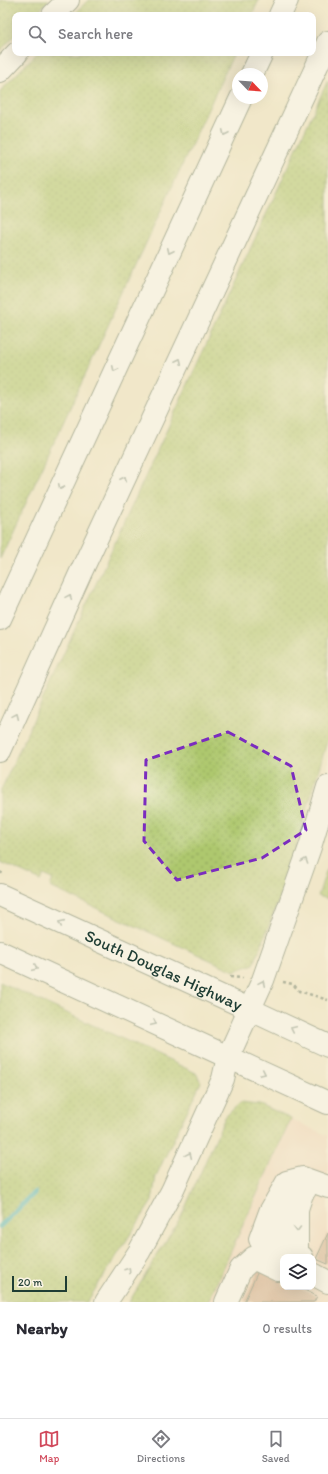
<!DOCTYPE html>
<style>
body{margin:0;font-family:Itim,sans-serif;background:#f7f7f7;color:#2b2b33}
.controls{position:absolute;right:12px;bottom:12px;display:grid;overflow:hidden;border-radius:8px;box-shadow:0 4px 16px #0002}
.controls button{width:36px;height:36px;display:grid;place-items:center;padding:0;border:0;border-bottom:1px solid #e1e1e2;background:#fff;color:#2b2b33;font:20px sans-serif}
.compass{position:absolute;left:232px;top:68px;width:36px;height:36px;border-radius:50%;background:#fff;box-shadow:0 4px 16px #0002;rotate:115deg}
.scale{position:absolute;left:12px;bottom:10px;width:55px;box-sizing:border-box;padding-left:4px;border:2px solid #1f3d34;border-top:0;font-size:11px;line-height:14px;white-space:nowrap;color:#1f3d34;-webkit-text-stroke:3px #fcf5e5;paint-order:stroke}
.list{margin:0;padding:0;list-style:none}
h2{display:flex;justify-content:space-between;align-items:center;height:52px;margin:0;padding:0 16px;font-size:17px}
h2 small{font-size:13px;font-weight:400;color:#7c7c81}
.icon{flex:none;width:22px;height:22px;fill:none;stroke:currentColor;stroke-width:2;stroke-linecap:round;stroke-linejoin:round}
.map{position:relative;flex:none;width:328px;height:1302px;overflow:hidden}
.search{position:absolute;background:#fff;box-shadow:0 4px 16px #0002;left:12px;right:12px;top:12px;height:44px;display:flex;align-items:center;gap:10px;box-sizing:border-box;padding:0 14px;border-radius:8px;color:#7c7c81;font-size:15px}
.sheet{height:116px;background:#fff}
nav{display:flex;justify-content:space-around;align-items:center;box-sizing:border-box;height:56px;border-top:1px solid #e1e1e2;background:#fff;font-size:11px;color:#7c7c81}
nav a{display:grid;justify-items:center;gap:2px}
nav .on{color:#d1495b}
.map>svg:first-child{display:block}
.built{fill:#f3d4be;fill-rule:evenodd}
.grass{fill:url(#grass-dots);stroke:#668251}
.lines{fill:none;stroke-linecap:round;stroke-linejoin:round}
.stream{stroke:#46b5bf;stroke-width:5.5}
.building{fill:#cb9d81}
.minor-casing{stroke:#687868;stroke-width:24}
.major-casing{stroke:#687868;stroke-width:24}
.highway-casing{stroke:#687868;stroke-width:24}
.path{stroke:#687868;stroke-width:2.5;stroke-dasharray:3 3;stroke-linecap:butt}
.minor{stroke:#fff;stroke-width:22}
.major{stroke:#fff;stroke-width:22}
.highway{stroke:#fff;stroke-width:22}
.oneway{stroke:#8f9e9a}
.marked{fill:none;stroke:#7b2cbf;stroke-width:3;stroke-dasharray:8 5;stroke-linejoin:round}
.labels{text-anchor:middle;stroke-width:4;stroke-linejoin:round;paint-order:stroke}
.street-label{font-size:17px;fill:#1f3d34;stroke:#fcf5e5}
</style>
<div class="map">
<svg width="328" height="1302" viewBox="0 0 328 1302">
<defs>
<pattern id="grass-dots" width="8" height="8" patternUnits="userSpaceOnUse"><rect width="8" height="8" fill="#aec86e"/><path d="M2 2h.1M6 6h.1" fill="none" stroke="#8da45b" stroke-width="1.8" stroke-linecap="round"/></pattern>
</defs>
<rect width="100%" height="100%" fill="#fcf5e5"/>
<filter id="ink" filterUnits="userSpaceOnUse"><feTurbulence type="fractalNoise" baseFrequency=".025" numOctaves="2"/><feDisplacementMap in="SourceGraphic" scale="8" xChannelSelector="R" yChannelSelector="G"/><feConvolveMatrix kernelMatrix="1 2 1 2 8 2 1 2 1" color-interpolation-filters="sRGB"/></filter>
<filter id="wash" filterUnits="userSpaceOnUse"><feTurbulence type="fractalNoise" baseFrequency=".012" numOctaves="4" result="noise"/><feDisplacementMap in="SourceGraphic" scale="16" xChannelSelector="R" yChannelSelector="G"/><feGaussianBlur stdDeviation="0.9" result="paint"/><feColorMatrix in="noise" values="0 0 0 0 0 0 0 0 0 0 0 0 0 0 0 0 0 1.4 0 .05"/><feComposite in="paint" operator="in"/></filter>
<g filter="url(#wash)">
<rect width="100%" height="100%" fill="#f1e7c9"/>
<path class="built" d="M291 1119 328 1136V1302H208ZM283 1257H313V1287H283Z"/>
<g class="grass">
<path d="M0 0H49L35 15H15V35L0 51Z"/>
<path d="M88 0H259L252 15H74Z"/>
<path d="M37 53H234L0 559V91Z"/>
<path d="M328 80V738L285 884 254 964 234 971 50 887 53 879 44 875 41 881 0 862V792Z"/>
<path d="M328 865V899L318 896Z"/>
<path d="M0 982 196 1073 201 1082 156 1176 152 1201 87 1302H0Z"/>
<path d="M240 1103 260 1105 291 1119 208 1302H129L182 1215 225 1117Z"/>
</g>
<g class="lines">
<path class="stream" d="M0 1226 34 1193"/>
</g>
<g id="blocks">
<g class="building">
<path d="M328 1233V1264L316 1259Z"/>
<path d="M259 1269 283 1280V1287H298L317 1296 314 1302H244Z"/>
</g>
</g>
</g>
<g filter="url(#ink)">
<use href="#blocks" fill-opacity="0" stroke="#687868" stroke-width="1"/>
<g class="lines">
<g class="minor-casing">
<g id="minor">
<path d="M297 1255 284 1248 277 1239 276 1225 281 1210 303 1191"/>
<path d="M302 1257 297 1255V1209L303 1191 305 1190"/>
<path d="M283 1260 266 1251 260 1239 270 1212 287 1182 303 1178 328 1187"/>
<path d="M313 1274 328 1282"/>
<path d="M226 1302 241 1269 253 1258 278 1270"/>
</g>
</g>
<g class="major-casing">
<g id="major">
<path d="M249 1009 328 1046"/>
<path d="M228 1057 328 1103"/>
</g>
</g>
<g class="highway-casing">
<g id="highway">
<path d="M53 15 68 0"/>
<path d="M280 15 287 0"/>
<path d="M0 71 17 53"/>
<path d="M252 74 262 53"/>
<path d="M0 619 241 98"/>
<path d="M0 751 80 574 328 42"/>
<path id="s1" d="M0 895 249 1009"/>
<path d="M0 952 228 1057"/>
<path d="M106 1302 139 1252 172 1191 223 1079 228 1057 263 980 310 847 328 787"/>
</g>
</g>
<g class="path">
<path d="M0 872 5 875"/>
<path d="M230 977 243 978"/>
<path d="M283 982 293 984 299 991 328 1000"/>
</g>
<use href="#minor" class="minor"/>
<use href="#major" class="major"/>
<use href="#highway" class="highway"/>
</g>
<defs><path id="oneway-chevron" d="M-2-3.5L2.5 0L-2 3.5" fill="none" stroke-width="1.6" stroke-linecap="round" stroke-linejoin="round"/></defs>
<g class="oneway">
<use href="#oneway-chevron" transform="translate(225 133) rotate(115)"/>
<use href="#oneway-chevron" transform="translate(170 251) rotate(115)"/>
<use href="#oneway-chevron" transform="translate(179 361) rotate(-65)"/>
<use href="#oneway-chevron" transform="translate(115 369) rotate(115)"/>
<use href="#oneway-chevron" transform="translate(124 479) rotate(-65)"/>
<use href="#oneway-chevron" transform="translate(61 487) rotate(115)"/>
<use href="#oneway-chevron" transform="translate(69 597) rotate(-66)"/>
<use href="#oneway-chevron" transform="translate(16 716) rotate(-66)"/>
<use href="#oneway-chevron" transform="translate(305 861) rotate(-71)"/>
<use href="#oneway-chevron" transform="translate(61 923) rotate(-155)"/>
<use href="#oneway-chevron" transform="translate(35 968) rotate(25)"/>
<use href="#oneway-chevron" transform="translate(262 983) rotate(-66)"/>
<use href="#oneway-chevron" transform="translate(154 1023) rotate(25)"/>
<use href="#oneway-chevron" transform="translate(293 1029) rotate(-155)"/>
<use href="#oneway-chevron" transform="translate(263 1073) rotate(25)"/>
<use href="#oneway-chevron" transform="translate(189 1155) rotate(-66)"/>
<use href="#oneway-chevron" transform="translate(297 1229) rotate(90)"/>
<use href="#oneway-chevron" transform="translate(128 1270) rotate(-56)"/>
</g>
</g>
<path d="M0 0H328V1302H0ZM228 732 291 766 306 830 262 858 177 880 144 841 146 760Z" fill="#f1e7c9" fill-opacity=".55" fill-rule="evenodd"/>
<path class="marked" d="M228 732 291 766 306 830 262 858 177 880 144 841 146 760Z"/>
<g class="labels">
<g class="street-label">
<text dy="6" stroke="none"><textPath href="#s1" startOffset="180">South Douglas Highway</textPath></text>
</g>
</g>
</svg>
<div class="controls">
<button><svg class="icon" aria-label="layers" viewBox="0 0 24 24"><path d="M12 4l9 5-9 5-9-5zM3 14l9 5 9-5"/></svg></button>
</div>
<svg class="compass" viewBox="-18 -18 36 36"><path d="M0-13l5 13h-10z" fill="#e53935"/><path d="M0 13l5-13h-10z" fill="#7c7c81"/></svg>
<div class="scale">20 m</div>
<div class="search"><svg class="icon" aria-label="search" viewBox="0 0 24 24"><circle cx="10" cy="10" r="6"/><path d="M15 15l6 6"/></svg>Search here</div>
</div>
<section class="sheet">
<h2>Nearby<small>0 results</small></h2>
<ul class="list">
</ul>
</section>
<nav>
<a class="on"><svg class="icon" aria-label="map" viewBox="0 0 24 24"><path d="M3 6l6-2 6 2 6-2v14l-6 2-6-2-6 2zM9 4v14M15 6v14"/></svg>Map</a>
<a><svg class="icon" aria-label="directions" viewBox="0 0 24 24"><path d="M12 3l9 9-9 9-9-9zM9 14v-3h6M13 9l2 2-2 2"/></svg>Directions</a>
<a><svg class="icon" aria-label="saved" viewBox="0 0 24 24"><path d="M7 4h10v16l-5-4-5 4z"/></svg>Saved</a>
</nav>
